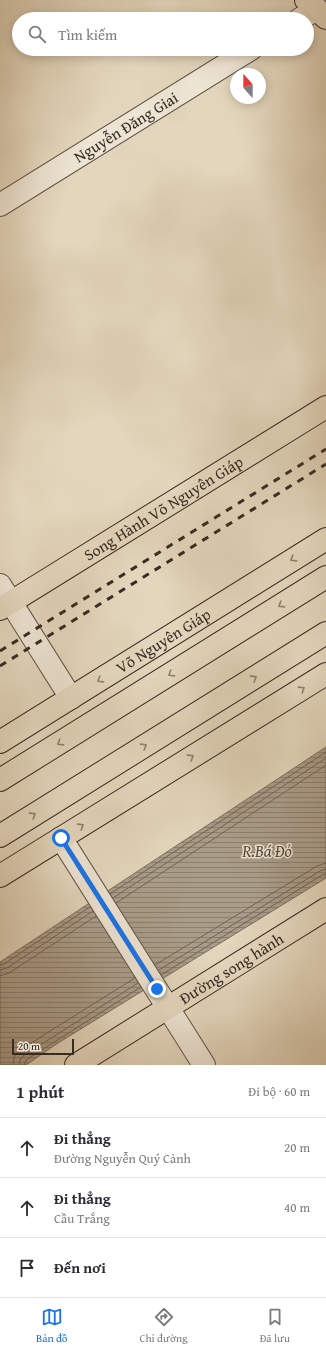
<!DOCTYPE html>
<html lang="vi">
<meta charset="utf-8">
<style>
body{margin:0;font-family:"Gentium Book Plus",serif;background:#f7f7f7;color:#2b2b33}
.compass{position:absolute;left:230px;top:68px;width:36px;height:36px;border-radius:50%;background:#fff;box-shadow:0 2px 10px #0003;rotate:339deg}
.scale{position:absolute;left:12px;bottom:10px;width:62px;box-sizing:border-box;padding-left:4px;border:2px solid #382b24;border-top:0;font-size:11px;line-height:14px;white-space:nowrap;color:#382b24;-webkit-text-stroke:3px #ede4d3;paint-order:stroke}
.stop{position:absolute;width:12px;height:12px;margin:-9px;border:3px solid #1a73e8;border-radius:50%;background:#fff}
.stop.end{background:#1a73e8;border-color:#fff;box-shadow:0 1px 4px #0008}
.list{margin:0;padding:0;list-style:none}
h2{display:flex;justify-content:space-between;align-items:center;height:52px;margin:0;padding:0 16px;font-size:17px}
h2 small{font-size:13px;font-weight:400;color:#7c7c81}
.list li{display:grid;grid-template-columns:26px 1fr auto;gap:12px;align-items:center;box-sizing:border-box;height:60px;padding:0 16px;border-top:1px solid #e1e1e2}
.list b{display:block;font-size:15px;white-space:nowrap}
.list p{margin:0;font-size:13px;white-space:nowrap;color:#7c7c81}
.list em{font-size:13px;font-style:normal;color:#7c7c81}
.icon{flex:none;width:22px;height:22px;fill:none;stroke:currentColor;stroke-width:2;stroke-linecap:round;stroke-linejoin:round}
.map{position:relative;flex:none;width:326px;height:1065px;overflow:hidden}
.search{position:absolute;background:#fff;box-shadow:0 2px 10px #0003;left:12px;right:12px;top:12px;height:44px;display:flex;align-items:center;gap:10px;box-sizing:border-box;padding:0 14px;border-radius:22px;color:#7c7c81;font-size:15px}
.sheet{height:232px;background:#fff}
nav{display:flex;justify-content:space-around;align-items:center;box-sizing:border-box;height:56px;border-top:1px solid #e1e1e2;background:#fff;font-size:11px;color:#7c7c81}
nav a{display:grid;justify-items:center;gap:2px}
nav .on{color:#1a73e8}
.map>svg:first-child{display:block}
.water{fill:url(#water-rules);stroke:#7c6f60}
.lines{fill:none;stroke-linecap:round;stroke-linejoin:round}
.shore{stroke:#706456;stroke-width:1}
.minor-casing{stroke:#63564a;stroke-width:24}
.major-casing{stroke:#382b24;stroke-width:24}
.highway-casing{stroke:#382b24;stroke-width:24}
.minor{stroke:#ede4d3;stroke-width:22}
.major{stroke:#e3d6bc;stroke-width:22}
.highway{stroke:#e3d6bc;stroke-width:22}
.rail{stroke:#382b24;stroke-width:3;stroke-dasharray:7 7;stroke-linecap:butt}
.oneway{stroke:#8e8070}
.route{stroke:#1a73e8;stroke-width:5}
.labels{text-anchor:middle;stroke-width:3;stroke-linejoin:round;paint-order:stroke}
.street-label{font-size:16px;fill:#382b24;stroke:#ede4d3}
.water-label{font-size:17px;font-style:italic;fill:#54473d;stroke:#ede4d3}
</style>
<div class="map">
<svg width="326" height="1065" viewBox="0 0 326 1065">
<defs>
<pattern id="water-rules" width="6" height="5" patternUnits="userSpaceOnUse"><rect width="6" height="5" fill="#a99c88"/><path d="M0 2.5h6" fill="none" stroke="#8b7f6f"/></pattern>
</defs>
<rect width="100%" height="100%" fill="#e3d6bc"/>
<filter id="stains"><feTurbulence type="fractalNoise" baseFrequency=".005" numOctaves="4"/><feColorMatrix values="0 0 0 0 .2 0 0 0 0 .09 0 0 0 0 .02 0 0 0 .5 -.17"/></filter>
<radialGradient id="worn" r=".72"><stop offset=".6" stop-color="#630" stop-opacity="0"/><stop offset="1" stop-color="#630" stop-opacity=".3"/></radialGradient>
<path class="water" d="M326 747V878L58 1043 26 1065H0V962Z"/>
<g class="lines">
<g class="shore">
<path d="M110 894 326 752"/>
<path d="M113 898 326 758"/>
<path d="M116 903 326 765"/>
<path d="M0 965 4 964 90 907"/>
<path d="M155 965 317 866 326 863"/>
<path d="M0 970 7 968 93 911"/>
<path d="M159 970 320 871 326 869"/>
<path d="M161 975 322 875 326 874"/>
<path d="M0 976 9 973 96 916"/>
<path d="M13 1065 14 1057 19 1051 50 1031 135 978"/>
<path d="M19 1065 20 1060 23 1056 138 983"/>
<path d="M24 1065 26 1060 141 987"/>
</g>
<g class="minor-casing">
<g id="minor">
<path d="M300 19 317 9"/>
<path id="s1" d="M0 205 251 49"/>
<path d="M0 585 71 698"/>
<path d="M61 838 204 1065"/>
</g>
</g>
<g class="major-casing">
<g id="major">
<path d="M306 0 326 18"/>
<path id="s2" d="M0 609 326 407"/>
<path id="s3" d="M76 1065 326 909"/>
</g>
</g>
<g class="highway-casing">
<g id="highway">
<path id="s4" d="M0 742 326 539"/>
<path d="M0 780 326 577"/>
<path d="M0 836 326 633"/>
<path d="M0 876 326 674"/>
</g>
</g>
<use href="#minor" class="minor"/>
<use href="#major" class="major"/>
<use href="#highway" class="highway"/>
<g class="rail">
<path d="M0 651 326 449"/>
<path d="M0 666 326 464"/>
</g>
</g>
<defs><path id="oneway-chevron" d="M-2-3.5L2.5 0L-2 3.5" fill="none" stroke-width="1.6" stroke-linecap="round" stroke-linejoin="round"/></defs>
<g class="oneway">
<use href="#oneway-chevron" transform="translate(293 559) rotate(148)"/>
<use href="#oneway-chevron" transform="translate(281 605) rotate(148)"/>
<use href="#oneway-chevron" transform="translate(171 674) rotate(148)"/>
<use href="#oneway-chevron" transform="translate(254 678) rotate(-32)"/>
<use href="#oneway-chevron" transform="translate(100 680) rotate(148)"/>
<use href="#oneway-chevron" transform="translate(302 689) rotate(-32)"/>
<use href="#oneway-chevron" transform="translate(60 743) rotate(148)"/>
<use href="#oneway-chevron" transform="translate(144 746) rotate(-32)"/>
<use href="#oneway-chevron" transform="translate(191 757) rotate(-32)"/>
<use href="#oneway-chevron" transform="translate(33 815) rotate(-32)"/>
<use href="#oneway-chevron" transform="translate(81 826) rotate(-32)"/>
</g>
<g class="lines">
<path class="route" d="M61 838 157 989"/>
</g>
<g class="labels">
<g class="street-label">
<text dy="6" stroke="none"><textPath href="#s1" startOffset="148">Nguyễn Đăng Giai</textPath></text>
<text dy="6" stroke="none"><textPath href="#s2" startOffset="192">Song Hành Võ Nguyên Giáp</textPath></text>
<text dy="6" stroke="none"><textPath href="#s4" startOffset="192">Võ Nguyên Giáp</textPath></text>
<text dy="6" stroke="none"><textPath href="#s3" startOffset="183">Đường song hành</textPath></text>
</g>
<g class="water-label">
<text x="267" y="857">R.Bá Đỏ</text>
</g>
</g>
<rect width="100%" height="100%" filter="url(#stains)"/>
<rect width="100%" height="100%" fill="url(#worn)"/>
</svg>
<svg class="compass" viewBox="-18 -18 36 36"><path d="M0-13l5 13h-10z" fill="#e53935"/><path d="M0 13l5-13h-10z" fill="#7c7c81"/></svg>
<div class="scale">20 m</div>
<div class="stop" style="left:61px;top:838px"></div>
<div class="stop end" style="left:157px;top:989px"></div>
<div class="search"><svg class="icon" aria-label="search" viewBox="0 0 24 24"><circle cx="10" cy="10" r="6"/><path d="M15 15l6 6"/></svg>Tìm kiếm</div>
</div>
<section class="sheet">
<h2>1 phút<small>Đi bộ · 60 m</small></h2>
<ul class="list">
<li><svg class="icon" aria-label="ahead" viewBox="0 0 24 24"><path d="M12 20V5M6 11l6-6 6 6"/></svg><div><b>Đi thẳng</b><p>Đường Nguyễn Quý Cảnh</p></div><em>20 m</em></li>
<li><svg class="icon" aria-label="ahead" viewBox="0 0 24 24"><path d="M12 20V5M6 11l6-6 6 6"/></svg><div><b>Đi thẳng</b><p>Cầu Trắng</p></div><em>40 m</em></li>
<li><svg class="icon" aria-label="arrive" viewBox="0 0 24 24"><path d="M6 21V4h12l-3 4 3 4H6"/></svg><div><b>Đến nơi</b></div></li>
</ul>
</section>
<nav>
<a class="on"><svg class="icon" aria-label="map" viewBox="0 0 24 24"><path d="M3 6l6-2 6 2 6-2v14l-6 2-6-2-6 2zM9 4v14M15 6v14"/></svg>Bản đồ</a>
<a><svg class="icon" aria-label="directions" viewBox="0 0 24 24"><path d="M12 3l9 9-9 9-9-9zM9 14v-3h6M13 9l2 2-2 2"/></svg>Chỉ đường</a>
<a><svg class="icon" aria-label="saved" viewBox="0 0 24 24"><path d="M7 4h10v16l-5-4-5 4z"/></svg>Đã lưu</a>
</nav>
